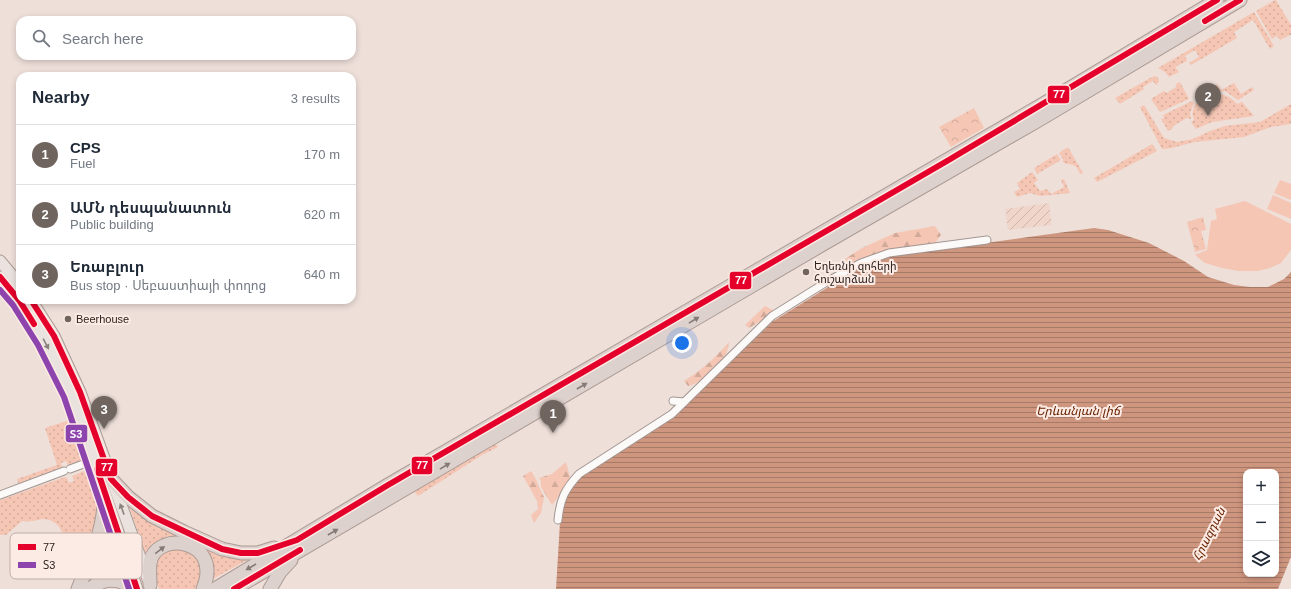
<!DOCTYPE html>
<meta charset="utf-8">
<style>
body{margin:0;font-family:Arial,"Noto Sans Armenian",sans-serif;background:#f2f2f3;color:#1f2937}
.controls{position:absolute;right:12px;bottom:12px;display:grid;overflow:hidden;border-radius:8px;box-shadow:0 2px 6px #0003}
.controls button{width:36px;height:36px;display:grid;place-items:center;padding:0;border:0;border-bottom:1px solid #e0e1e3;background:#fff;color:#1f2937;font:20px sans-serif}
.you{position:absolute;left:682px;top:343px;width:14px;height:14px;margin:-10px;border:3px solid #fff;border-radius:50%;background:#1a73e8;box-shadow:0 0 0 6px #1a73e833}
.badge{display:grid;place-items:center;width:26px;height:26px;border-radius:50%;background:#70645f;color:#fff;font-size:13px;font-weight:700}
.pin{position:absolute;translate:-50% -33px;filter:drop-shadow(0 1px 2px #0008)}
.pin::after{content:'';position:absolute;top:21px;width:14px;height:12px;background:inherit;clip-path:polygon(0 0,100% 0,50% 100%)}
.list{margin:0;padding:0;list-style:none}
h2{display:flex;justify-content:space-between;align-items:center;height:52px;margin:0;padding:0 16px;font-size:17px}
h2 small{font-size:13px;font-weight:400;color:#747a83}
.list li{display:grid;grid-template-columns:26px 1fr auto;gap:12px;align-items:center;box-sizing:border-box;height:60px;padding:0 16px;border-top:1px solid #e0e1e3}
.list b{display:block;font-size:15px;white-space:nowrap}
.list p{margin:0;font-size:13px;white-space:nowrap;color:#747a83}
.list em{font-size:13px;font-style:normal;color:#747a83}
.icon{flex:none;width:22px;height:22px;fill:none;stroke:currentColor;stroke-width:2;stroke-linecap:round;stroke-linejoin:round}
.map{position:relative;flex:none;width:1291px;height:589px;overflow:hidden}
.search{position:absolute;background:#fff;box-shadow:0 2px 6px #0003;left:16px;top:16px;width:340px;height:44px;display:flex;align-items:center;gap:10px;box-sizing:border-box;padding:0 14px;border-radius:12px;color:#747a83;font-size:15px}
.panel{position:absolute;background:#fff;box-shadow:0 2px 6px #0003;left:16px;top:72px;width:340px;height:232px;border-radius:12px}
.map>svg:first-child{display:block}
.industrial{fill:url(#industrial-furrows)}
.grass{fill:url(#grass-dots)}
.forest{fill:url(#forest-firs)}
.park{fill:url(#park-crowns)}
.pitch{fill:#f5c6b4}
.water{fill:url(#water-rules);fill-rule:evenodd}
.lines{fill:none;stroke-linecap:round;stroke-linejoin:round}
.street-casing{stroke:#a29692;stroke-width:9}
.primary-casing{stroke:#ad9b95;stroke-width:13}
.highway-casing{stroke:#ad9b95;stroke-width:15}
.street{stroke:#fcfaf9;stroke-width:7}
.primary{stroke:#eae2de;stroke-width:11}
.highway{stroke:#ddd1cd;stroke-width:13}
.bus-1-casing{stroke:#fcebe4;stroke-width:9}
.bus-2-casing{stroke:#fcebe4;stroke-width:9}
.bus-1{stroke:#e4002b;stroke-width:6}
.bus-2{stroke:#8e44ad;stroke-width:6}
.oneway{fill:#847a76}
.oneway2{fill:#8b827e}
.poi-dot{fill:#70645f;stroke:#fcebe4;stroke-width:1.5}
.labels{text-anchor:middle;stroke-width:4;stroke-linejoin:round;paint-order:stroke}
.poi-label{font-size:11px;fill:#2c221e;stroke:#fcebe4;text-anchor:start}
.water-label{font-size:12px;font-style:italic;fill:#620;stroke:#fcebe4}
.key{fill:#fcebe4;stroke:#beafa9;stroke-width:1}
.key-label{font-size:11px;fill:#2c221e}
.line-badge{stroke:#fcebe4;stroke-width:1.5}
.badge-label{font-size:11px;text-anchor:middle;font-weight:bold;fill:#fff}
</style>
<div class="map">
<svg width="1291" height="589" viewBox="0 0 1291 589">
<defs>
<pattern id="industrial-furrows" width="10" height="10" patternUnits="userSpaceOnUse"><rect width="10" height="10" fill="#efd5ca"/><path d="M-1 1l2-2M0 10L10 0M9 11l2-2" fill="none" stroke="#cdb7ad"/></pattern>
<pattern id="grass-dots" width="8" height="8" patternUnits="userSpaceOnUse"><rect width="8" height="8" fill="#f5c6b4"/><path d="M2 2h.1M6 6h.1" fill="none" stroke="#d2aa9a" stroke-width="1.8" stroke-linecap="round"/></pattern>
<pattern id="forest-firs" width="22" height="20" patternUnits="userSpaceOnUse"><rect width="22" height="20" fill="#f5c6b4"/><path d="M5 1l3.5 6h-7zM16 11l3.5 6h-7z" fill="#d2aa9a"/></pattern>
<pattern id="park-crowns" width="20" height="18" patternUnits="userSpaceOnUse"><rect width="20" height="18" fill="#f5c6b4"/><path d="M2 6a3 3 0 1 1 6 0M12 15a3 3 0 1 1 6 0" fill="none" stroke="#d2aa9a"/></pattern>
<pattern id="water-rules" width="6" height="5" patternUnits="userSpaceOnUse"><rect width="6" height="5" fill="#ce967f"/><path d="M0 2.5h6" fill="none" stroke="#a77a67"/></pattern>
</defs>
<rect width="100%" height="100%" fill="#eedfd9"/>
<path class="industrial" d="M1049 203 1052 225 1008 230 1005 209Z"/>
<g class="grass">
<path d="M1275 0H1276L1291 25V35H1290L1280 40 1277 36 1272 39 1256 11Z"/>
<path d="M1254 12 1274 46 1270 49 1253 20 1234 32 1237 38 1191 65 1189 63 1199 57 1195 50 1185 56 1187 61 1175 67 1179 72 1169 77 1165 72 1158 68Z"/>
<path d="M1155 76C1158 77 1159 79 1159 82L1156 85 1153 81 1143 87 1144 89 1120 104 1115 98 1152 77Z"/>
<path d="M1180 82 1189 99 1160 112 1151 99 1164 91 1167 93 1176 87V84Z"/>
<path d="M1234 83 1241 94 1252 87 1254 90 1238 100 1225 91 1206 92 1205 91 1217 84 1221 90Z"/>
<path d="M1218 94C1226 95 1231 97 1237 104L1242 102 1254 116 1212 122 1196 129 1191 122 1194 120C1192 115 1192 112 1194 107 1200 96 1205 95 1218 94Z"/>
<path d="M1192 101 1194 103 1190 113 1191 119 1187 118 1173 126V128L1168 131 1161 119 1164 118 1163 115Z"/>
<path d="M1291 104V124L1271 127 1244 137 1194 142 1172 148 1162 149 1140 107 1144 105 1164 138 1177 142 1193 139 1210 131 1225 126 1260 122Z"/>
<path d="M1152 144 1157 151 1097 182 1094 178Z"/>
<path d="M1068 147 1083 173 1080 174C1077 166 1074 164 1066 164L1063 162V159L1059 153Z"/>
<path d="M1057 154 1061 160 1037 174 1034 168Z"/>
<path d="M1032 172 1038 180 1034 183 1040 191 1047 189 1051 194 1064 187 1061 180 1064 179 1070 193 1040 196 1030 193 1017 197 1014 192 1020 189 1017 183Z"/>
<path d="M70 420 83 462 69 467 66 461 61 463 63 469 19 485 17 479 57 465 45 428Z"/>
<path d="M496 444 498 447 482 455 418 496 414 491Z"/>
<path d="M89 469 98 494V519L82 565 63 557C66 541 64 521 44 519 39 519 36 521 31 521 28 522 25 521 22 521L6 535H0V500L65 477 67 478 69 483 74 481 72 476Z"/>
<path d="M129 506 165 527 258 554 211 580C216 558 211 551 191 541L147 558Z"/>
<path d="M105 522 123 577 86 588Z"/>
<path d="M168 550H189L203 564 198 589H159C152 571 151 562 168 550Z"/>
</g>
<g class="forest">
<path d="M935 226 941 235 935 243 887 252 850 265 845 259 862 248 895 233Z"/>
<path d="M765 306 773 310 764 319 749 328 745 325Z"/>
<path d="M729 342C727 363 708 381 688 386L684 381C702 370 715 358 729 342Z"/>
<path d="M566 462 570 477 568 484 552 505 541 487V481L539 478 552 474Z"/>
<path d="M531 471C537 479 539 488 544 497L541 513 534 523 531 515 538 509 537 501 523 476Z"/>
</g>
<g class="park">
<path d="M974 108 984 128 951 147 939 127Z"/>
<path d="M1203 217 1206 230 1201 231 1206 249 1195 252 1187 222Z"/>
</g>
<g class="pitch">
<path d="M1280 180 1291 184V200L1274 193Z"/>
<path d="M1273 195 1291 203V219L1267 209Z"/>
<path d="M1245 201 1291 224V250L1281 263 1270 268 1258 271H1238L1222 268 1205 263 1195 255 1207 250 1211 221 1217 219 1215 209Z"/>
</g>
<path class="water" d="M1094 228 1108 230 1149 243 1184 261 1208 277 1234 285 1250 287H1268L1284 279 1291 272V557L1278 589H556L560 522 565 498 575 482 587 472 675 416 772 322 854 271 871 262 893 256ZM1246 472H1276V574H1246Z"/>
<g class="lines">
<g class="street-casing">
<g id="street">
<path d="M673 401 684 402"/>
<path d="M70 469 94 460"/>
<path d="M0 495 64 471"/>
<path d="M558 520C560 499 565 489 579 474L672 414 772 316 828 281 861 263 889 253 987 240"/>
</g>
</g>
<g class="primary-casing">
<g id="primary">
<path d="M0 261 20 285"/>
<path d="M0 277 19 300 45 341 71 394 102 484 137 589"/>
<path d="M31 300 54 336 80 392 148 579"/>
</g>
</g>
<g class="highway-casing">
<g id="highway">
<path d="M111 479 128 497 152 516 184 532 222 549 241 553H258L274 548"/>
<path d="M150 585C150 578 149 570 150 563 155 530 224 538 203 589"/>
<path d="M78 589C89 562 103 533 104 503 104 497 103 490 102 484"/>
<path d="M90 589C104 577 120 578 134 589"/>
<path d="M215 589 388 485 1045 103 1217 0"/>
<path d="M234 589 818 247 1042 118 1240 0"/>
<path d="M270 589 280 572 291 560"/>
</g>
</g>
<use href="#street" class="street"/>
<use href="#primary" class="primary"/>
<use href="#highway" class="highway"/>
<g class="bus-1-casing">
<g id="bus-1">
<path d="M1205 21 1240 0"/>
<path d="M0 277 19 300 34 324"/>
<path d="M31 300 54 336 80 392 111 479 128 497 152 516 222 549 241 553H258L297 540 388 485 947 161 1217 0"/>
<path d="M97 469 137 589"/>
<path d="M234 589 300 550"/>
</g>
</g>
<g class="bus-2-casing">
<path id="bus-2" d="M0 290 13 305 38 345 64 397 129 589"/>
</g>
<use href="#bus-1" class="bus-1"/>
<use href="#bus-2" class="bus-2"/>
</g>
<defs><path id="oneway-solid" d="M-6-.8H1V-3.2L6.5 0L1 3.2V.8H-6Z"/></defs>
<g class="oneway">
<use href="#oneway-solid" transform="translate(694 320) rotate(-31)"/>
<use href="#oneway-solid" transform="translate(582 386) rotate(-30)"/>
<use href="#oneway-solid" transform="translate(445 466) rotate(-31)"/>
<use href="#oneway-solid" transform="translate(333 532) rotate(-30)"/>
<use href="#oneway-solid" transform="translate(160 550) rotate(-37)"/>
<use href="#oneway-solid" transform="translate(251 567) rotate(149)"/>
</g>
<g class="oneway2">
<use href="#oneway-solid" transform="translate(46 344) rotate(62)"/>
<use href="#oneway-solid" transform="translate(122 509) rotate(-110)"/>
</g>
<g class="poi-dot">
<circle cx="806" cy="272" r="4"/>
<circle cx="68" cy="319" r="4"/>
</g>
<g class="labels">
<g class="poi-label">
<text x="814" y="270">Եղեռնի զոհերի<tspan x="814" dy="13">հուշարձան</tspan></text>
<text x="76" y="323">Beerhouse</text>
</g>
<g class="water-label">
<text x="1078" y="415">Երևանյան լիճ</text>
<text transform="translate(1209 534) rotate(-63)" y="4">Հրազդան</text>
</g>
</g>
<rect x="10" y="533" width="132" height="46" rx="6" class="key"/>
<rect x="18" y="544" width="18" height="6" fill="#e4002b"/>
<rect x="18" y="562" width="18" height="6" fill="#8e44ad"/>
<g class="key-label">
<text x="43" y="551">77</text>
<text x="43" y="569">Տ3</text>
</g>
<g class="line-badge">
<rect x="1047" y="85" width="23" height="19" rx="4" fill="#e4002b"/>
<rect x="729" y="271" width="23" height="19" rx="4" fill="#e4002b"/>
<rect x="65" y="424" width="23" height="19" rx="4" fill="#8e44ad"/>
<rect x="411" y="456" width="22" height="19" rx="4" fill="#e4002b"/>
<rect x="95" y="458" width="23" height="19" rx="4" fill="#e4002b"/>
</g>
<g class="badge-label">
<text x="1059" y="98">77</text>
<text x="741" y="284">77</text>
<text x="76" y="438">Տ3</text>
<text x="422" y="469">77</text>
<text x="107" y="471">77</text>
</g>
</svg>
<div class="controls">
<button>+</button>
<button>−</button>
<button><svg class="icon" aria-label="layers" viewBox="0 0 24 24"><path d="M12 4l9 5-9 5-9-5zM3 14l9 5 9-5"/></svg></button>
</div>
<div class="you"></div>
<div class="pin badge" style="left:553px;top:433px">1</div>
<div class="pin badge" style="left:1208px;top:116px">2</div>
<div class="pin badge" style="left:104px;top:429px">3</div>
<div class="search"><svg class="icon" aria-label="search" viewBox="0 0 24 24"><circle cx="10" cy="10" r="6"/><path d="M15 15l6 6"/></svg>Search here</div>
<section class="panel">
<h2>Nearby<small>3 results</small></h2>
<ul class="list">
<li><span class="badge">1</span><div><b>CPS</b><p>Fuel</p></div><em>170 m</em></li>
<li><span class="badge">2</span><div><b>ԱՄՆ դեսպանատուն</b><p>Public building</p></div><em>620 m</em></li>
<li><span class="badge">3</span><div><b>Եռաբլուր</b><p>Bus stop · Սեբաստիայի փողոց</p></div><em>640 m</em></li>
</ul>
</section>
</div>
